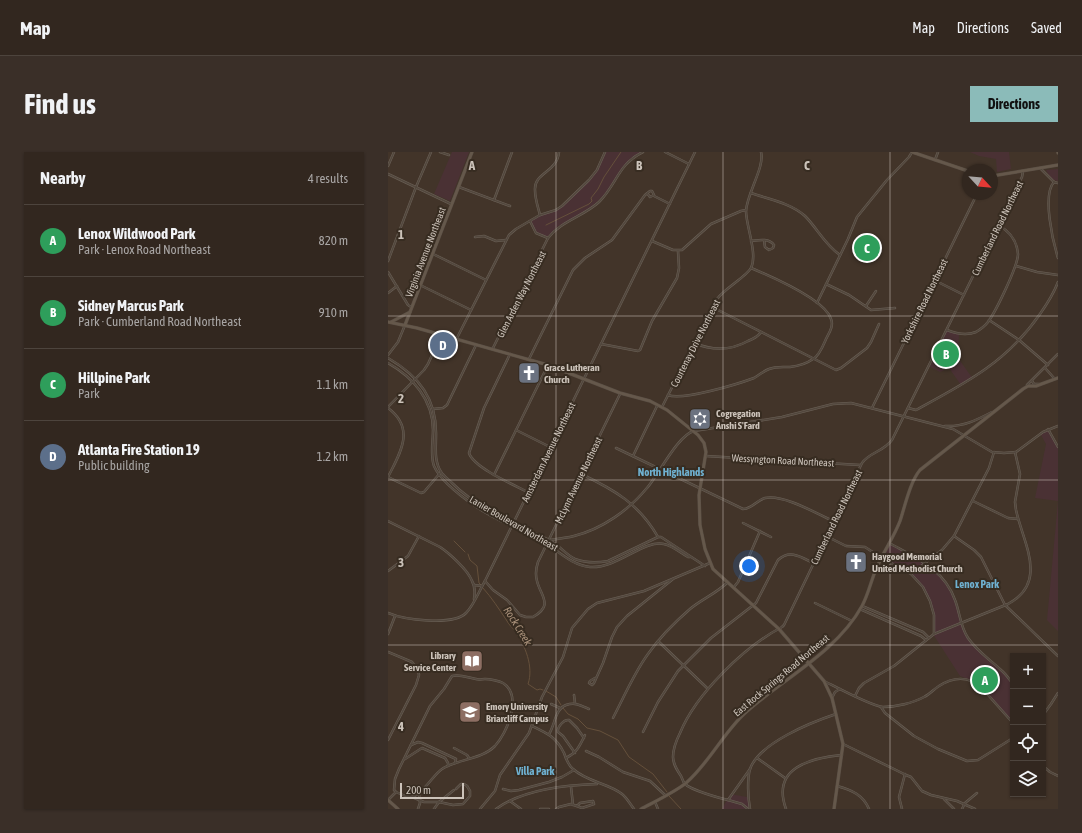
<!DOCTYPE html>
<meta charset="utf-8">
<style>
body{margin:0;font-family:"Asap Condensed",sans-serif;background:#3a2f28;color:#f1f3f6}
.controls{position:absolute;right:12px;bottom:12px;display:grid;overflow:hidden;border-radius:0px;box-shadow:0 1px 3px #0004}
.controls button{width:36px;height:36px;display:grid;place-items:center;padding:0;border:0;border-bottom:1px solid #4d443d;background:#32271f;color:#f1f3f6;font:20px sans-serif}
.compass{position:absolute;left:574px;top:12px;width:36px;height:36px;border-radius:50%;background:#32271f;box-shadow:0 1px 3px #0004;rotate:116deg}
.scale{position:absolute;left:12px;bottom:10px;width:64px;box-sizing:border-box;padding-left:4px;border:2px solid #ccc3ba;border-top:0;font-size:11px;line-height:14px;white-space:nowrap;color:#ccc3ba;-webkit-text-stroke:3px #372c21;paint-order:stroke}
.you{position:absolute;left:361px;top:414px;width:14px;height:14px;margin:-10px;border:3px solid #fff;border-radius:50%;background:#1a73e8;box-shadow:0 0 0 6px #1a73e833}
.badge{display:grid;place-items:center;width:26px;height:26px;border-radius:50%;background:#8bbbb9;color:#fff;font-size:13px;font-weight:700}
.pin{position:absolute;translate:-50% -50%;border:2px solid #fff;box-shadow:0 1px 4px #0006}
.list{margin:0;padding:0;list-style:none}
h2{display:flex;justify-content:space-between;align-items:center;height:52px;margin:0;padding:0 16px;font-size:17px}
h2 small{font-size:13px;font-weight:400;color:#a8a5a4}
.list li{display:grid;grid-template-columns:26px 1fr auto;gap:12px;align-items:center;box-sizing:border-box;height:72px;padding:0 16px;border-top:1px solid #4d443d}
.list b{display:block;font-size:15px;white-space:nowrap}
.list p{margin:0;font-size:13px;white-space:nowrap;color:#a8a5a4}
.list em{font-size:13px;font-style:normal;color:#a8a5a4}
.icon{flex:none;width:22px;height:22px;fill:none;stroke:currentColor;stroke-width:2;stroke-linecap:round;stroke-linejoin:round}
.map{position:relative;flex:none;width:670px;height:657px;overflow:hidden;border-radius:0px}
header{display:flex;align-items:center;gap:24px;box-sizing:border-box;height:56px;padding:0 20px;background:#32271f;border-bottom:1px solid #4d443d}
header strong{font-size:19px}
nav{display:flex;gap:22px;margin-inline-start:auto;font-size:14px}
.intro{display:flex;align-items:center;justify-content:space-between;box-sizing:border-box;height:96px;padding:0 24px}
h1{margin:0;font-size:28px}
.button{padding:10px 18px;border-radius:0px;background:#8bbbb9;color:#111;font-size:14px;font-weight:700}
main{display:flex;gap:24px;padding:0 24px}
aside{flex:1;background:#32271f;border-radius:0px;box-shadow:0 1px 3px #0004}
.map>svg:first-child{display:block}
.green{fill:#4a3134}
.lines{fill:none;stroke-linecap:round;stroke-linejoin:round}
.stream{stroke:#65503b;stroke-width:1}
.street-casing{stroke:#6c6258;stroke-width:2.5}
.secondary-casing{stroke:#5b5046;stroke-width:3.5}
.street{stroke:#52473d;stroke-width:1.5}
.secondary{stroke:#65584b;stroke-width:2.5}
.grid{fill:none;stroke:#ccc3ba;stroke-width:1;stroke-opacity:0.55}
.labels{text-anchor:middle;stroke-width:4;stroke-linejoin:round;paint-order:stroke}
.street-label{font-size:10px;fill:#ccc3ba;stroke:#372c21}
.poi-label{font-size:10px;font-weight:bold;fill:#ccc3ba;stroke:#372c21;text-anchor:start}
.neighbourhood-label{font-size:11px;font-weight:bold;fill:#6fb1d1;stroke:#372c21}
.water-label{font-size:11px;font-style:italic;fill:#ac937c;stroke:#372c21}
.grid-label{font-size:13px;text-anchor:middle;font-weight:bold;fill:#ccc3ba;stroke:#372c21;stroke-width:4;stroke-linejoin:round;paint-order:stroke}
</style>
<header>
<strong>Map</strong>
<nav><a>Map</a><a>Directions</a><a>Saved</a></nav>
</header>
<div class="intro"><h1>Find us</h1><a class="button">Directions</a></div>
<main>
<aside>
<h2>Nearby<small>4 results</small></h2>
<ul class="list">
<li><span class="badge" style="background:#2e9e5b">A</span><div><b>Lenox Wildwood Park</b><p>Park · Lenox Road Northeast</p></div><em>820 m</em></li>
<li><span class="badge" style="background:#2e9e5b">B</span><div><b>Sidney Marcus Park</b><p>Park · Cumberland Road Northeast</p></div><em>910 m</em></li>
<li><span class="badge" style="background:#2e9e5b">C</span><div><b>Hillpine Park</b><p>Park</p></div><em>1.1 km</em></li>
<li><span class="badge" style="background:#5c6f8a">D</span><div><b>Atlanta Fire Station 19</b><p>Public building</p></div><em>1.2 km</em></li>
</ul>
</aside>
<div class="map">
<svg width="670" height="657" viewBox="0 0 670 657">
<rect width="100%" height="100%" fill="#423429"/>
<g class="green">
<path d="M64 0H81L62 49 46 42Z"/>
<path d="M216 0H254L242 7 215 44 199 59 169 75 160 84H154L146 79 143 68 155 62 166 60 186 43 203 25 212 10Z"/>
<path d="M582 0H621L623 17 609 20 608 7 591 4Z"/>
<path d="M670 17V29C664 28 661 24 658 18Z"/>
<path d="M559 178 571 182 570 206 585 227 573 233 561 216 552 220 540 214Z"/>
<path d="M660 278 670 296V479L659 468 670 349 647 346 658 292 653 283Z"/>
<path d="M501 392 547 417 557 428 567 448 572 470 579 486 591 500 618 521 625 531V572L592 534 582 528 572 524 545 482 546 467 543 451 536 436 522 421 494 406Z"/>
<path d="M342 642 359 645 363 657H334Z"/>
</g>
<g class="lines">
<g class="stream">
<path d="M158 73 201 52 204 49 203 46 210 37 216 25 233 0"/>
<path d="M66 389 77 400"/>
<path d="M80 402 82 408 89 414 91 431 93 433"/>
<path d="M95 436C104 446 111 457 119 469 121 473 124 475 127 479 137 493 146 515 140 532L149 538 152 537 155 538"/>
<path d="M158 539 168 545 173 553"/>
<path d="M175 556 180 562 190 567 199 576 212 579 230 588 241 605 265 622 279 640"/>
<path d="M281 644 293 657"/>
</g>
<g class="street-casing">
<g id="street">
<path d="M52 0 61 3"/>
<path d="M277 0 301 12"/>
<path d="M547 8 550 0"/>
<path d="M0 14 6 0"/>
<path d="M652 16 666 30"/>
<path d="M0 22 63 52"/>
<path d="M666 30C654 43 665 90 670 106"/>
<path d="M666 30 670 31"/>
<path d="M71 35 122 54"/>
<path d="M363 41C380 47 403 51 417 64 429 76 437 93 452 103"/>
<path d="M266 44 282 52"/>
<path d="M106 48 124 0"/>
<path d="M152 63C150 55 147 47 147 38 146 20 169 21 171 0"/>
<path d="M142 69 148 81 160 86"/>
<path d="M87 85 96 84 108 89 118 88"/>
<path d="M264 89 285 98H294L323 72 353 59 358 58"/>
<path d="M363 89C371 88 381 86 386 93L385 96 381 98 377 95 376 88"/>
<path d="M45 102 98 128"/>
<path d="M0 109 28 35 43 0"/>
<path d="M628 114 649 120 670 123"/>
<path d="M0 120 20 153 23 155"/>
<path d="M546 128 576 143"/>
<path d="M438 132 461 143 483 158 507 156"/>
<path d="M32 133 83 158"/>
<path d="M0 141 9 134"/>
<path d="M429 151 460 87 469 65 499 28 521 5 524 0"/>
<path d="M478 154 488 139"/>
<path d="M324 155 448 218 453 216 479 196 483 190 491 172"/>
<path d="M601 168 631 188 660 213"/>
<path d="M559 178C569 182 578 184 588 180 593 177 597 174 600 170 608 159 630 114 630 102 629 89 621 79 610 73"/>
<path d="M69 186 121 83 128 77 152 63 168 58 174 54 201 28 209 18 217 0"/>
<path d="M306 191C325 199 342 199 360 189 365 187 370 185 373 180"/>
<path d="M213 192 250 199 252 198 264 169 289 126 291 116 290 99"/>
<path d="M105 196 160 86C173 69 196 64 211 50 229 32 230 12 255 0"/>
<path d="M122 202 96 256 81 301C86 316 126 333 140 340"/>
<path d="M0 203 10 190 17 173"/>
<path d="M0 206C31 224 49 247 48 284 48 296 46 309 53 320 56 324 60 327 64 331 91 358 129 372 163 389 172 394 178 403 187 407 198 411 209 411 220 409L270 385H273L317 414"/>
<path d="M141 207 185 118 197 106 224 88 257 43 262 39H264L266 43 262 45 259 41"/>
<path d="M0 211C25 225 45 248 45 278 45 290 42 303 46 314 53 330 74 345 87 354 107 368 131 377 152 388 169 397 182 413 202 415 229 417 256 387 276 392 285 394 293 401 300 405H302"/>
<path d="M657 216 666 226"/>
<path d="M644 229 646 232H651"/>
<path d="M639 233 670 202"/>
<path d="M280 243C294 249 350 232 366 226 371 223 376 219 381 217 388 214 395 215 402 215 411 214 418 212 425 207 431 204 435 194 438 187 441 181 446 174 443 167 437 148 382 124 363 116"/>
<path d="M0 255 36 218 40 212 53 183"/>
<path d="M274 255 329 147C337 136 358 125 363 116 370 102 358 74 358 59 359 41 377 15 373 0"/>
<path d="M0 256C28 277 12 301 0 325L33 341 36 340 53 320"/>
<path d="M484 256 589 42"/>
<path d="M520 256 528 258C578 231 619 210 652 162 659 152 666 141 670 130"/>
<path d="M45 257 55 256 59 253 88 193"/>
<path d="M557 274C575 275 589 268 604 260"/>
<path d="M660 277 670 295"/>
<path d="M128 278 162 295"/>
<path d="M228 296 355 357C364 357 369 348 377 346 396 342 429 362 445 369"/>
<path d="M245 304 269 254"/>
<path d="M318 304 472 313"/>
<path d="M193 322C227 338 251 352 270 385"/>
<path d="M106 323 160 213"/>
<path d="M585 349 620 366 630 367"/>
<path d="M0 369 52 395C61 401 80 418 84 429 87 434 87 441 86 447"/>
<path d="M355 371 383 385"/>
<path d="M438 384 458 394 477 395 494 406 523 422 535 435 542 449 546 463V482"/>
<path d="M566 384 586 398 593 405 617 453 670 504"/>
<path d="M161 388C169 387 178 386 186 384 214 377 241 358 259 336 271 322 290 283 306 279L394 265 445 252 463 251 565 277 604 300 616 301 628 300 655 280 670 274"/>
<path d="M501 391C528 406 556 417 567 448 572 461 572 474 580 486 589 499 601 507 613 518 618 522 621 527 625 532"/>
<path d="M0 419 20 404 31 384"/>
<path d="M524 421 554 398 566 384 601 316 606 300"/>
<path d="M97 429 105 438 119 448 132 463 138 465H145C166 453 153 445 149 429 147 422 148 416 150 410L232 242"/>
<path d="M86 433 94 434"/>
<path d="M346 435 350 430 372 379"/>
<path d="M427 451 464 469"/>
<path d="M474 454 535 480 541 486"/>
<path d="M472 457 533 484 538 488"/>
<path d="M0 461C16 468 65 474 78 461 86 453 91 439 97 429L307 0"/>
<path d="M0 482 7 464"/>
<path d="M270 489 319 536"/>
<path d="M0 500 24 510 30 518 31 523 28 533 0 588"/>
<path d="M207 526 202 529 201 531 204 533 206 531 215 511 224 485 229 475 239 464 285 427"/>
<path d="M436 529C448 535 483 554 495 555 508 555 525 551 536 545 542 542 546 537 551 534 565 525 580 524 593 535L625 571"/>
<path d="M186 543 187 551"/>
<path d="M467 544 471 536 476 531 506 514 546 482 620 452C661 430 635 391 628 358L627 350 632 322 627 300"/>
<path d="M444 546 447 540 452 537"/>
<path d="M163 552 172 556"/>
<path d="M493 555 497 561 526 584 550 597 579 609 590 608 625 586"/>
<path d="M655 563 663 552 670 541"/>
<path d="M225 566C236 545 246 521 260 502 272 485 287 470 302 457 314 447 329 441 340 430"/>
<path d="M144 574C159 581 168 585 176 601 178 607 180 613 185 617 199 630 220 631 234 642 239 646 242 652 246 657"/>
<path d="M255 580 270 550 290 519 323 486 368 451 390 408C402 397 413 405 425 411"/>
<path d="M161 582C167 573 167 557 178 553 187 550 192 553 201 557"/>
<path d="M455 592 518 623 523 625 534 639 543 643 569 649 587 657"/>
<path d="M23 593 30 590 34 591 68 607 67 611"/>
<path d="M66 596 79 603 81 606"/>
<path d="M198 599 211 605 235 620 262 629 277 643"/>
<path d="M187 601 175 584 170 580C169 575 176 567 181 568L189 576 196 586"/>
<path d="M178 606C189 601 192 593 197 583"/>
<path d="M369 606 397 626"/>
<path d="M17 607 34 596 57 606 60 611V614"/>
<path d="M655 614 662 620 670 624"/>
<path d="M362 617 340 648C331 646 303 638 297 632 295 630 294 626 293 624 289 618 285 612 285 605 285 597 288 589 292 581 308 542 356 495 394 475L396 473 474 311C482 300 495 300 504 288L634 25 635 19"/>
<path d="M449 634C464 638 475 643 481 657"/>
<path d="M183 635 185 653"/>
<path d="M68 637 73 632H76L79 634"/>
<path d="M115 637 123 639 131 638 161 630 174 625 186 618"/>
<path d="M66 638 51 650 65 653 75 652 82 644V639L79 634"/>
<path d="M24 645 36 650H51"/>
<path d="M556 647 566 657"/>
<path d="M0 648 8 640C12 642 17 644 22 645 32 646 45 623 54 617 69 607 93 608 107 594 119 581 135 544 115 531 111 529 102 527 97 527 94 527 91 528 88 527 80 526 73 522 64 524L56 537 42 554 11 617 7 627 6 638 8 640"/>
<path d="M340 648 354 652 360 657"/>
<path d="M122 649 133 657"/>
<path d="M267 650 270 657"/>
<path d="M30 657 32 651 31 642"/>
<path d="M46 657 51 650"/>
<path d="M92 657 107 639 112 623 141 581 154 545 175 505 184 476 200 457 209 451 256 439 322 411"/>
<path d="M108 657C134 638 177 633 209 632"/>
<path d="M152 657H161"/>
<path d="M168 657 171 655 183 652 194 656 206 652 205 649 192 651 189 654"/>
<path d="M362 657C360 646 359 628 362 617 371 591 424 570 448 562"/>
<path d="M398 657C383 616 422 606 454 603"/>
<path d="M514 657 511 645 517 622"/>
<path d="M574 657 577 651 589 641"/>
</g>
</g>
<g class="secondary-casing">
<g id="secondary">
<path d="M524 0 580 19"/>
<path d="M670 0V1"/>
<path d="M604 24 670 13"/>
<path d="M0 170 29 176 160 213 232 241 262 249 279 258 310 283 316 291 318 300 311 343 312 373 317 397 325 417 391 477 436 529 444 546 455 592 446 657"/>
<path d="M3 170 22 160"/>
<path d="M17 173 84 0"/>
<path d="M0 648 10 657"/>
<path d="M253 657C266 650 287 640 298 631 321 611 334 583 356 562 394 527 448 501 474 454 481 441 483 428 489 415 496 399 506 385 512 369 517 354 522 330 532 318L635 237 640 234H648L670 226"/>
</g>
</g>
<use href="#street" class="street"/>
<use href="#secondary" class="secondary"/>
</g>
<path class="grid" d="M168 0V657M335 0V657M502 0V657M0 164H670M0 328H670M0 493H670"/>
<defs>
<g id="church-square" transform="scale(1.15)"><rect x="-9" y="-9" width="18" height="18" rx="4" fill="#6b7280" stroke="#372c21"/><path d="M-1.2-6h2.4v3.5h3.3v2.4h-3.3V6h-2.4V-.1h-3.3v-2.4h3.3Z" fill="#fff"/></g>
<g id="synagogue-square" transform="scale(1.15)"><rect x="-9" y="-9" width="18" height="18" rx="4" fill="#6b7280" stroke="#372c21"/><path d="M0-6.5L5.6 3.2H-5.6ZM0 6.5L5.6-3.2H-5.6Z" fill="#fff"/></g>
<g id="library-square" transform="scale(1.15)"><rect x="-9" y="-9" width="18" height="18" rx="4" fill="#8d6e63" stroke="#372c21"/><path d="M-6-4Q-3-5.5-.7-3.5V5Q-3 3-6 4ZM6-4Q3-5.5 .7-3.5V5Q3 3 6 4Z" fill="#fff"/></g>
<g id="university-square" transform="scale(1.15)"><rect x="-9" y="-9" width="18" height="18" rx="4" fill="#8d6e63" stroke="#372c21"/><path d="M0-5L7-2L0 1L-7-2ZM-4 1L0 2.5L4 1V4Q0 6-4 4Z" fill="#fff"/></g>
</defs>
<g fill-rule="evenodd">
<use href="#church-square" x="141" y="221"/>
<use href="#synagogue-square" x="312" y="267"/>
<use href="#church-square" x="468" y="410"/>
<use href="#library-square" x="84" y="509"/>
<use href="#university-square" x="82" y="560"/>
</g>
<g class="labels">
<g class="street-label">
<text transform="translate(609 76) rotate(-64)" y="4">Cumberland Road Northeast</text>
<text transform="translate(37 100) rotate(-69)" y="4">Virginia Avenue Northeast</text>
<text transform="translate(133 142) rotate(-63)" y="4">Glen Arden Way Northeast</text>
<text transform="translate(536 149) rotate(-64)" y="4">Yorkshire Road Northeast</text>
<text transform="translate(307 191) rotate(-63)" y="4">Courtenay Drive Northeast</text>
<text transform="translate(160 300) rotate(-64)" y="4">Amsterdam Avenue Northeast</text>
<text transform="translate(395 308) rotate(3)" y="4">Wessyngton Road Northeast</text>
<text transform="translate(190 328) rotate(-64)" y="4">McLynn Avenue Northeast</text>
<text transform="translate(448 365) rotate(-64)" y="4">Cumberland Road Northeast</text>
<text transform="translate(126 371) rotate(30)" y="4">Lanier Boulevard Northeast</text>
<text transform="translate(393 523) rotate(-40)" y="4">East Rock Springs Road Northeast</text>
</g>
<g class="poi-label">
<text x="156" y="219">Grace Lutheran<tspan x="156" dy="12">Church</tspan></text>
<text x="328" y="265">Cogregation<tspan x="328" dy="12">Anshi S'Fard</tspan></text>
<text x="484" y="408">Haygood Memorial<tspan x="484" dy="12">United Methodist Church</tspan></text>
<text x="68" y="507" text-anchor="end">Library<tspan x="68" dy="12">Service Center</tspan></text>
<text x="98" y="558">Emory University<tspan x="98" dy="12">Briarcliff Campus</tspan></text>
</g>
<g class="neighbourhood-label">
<text x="283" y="324">North Highlands</text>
<text x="589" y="436">Lenox Park</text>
<text x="147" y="623">Villa Park</text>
</g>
<g class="water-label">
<text transform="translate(130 474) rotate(58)" y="4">Rock Creek</text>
</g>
</g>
<g class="grid-label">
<text x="84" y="18">A</text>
<text x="251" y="18">B</text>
<text x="419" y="18">C</text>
<text x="13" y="87">1</text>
<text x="13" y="251">2</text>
<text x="13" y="415">3</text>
<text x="13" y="579">4</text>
</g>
</svg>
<div class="controls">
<button>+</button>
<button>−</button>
<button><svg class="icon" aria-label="locate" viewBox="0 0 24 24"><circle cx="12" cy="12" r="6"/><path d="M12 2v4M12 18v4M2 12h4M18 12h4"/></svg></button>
<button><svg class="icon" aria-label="layers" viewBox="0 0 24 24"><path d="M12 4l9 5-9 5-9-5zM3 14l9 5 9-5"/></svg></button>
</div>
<svg class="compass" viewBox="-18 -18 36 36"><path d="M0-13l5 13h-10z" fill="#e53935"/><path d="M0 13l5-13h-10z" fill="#a8a5a4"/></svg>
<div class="scale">200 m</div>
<div class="you"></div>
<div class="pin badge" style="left:597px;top:528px;background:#2e9e5b">A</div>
<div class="pin badge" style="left:558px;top:202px;background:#2e9e5b">B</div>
<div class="pin badge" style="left:479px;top:96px;background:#2e9e5b">C</div>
<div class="pin badge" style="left:55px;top:193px;background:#5c6f8a">D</div>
</div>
</main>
